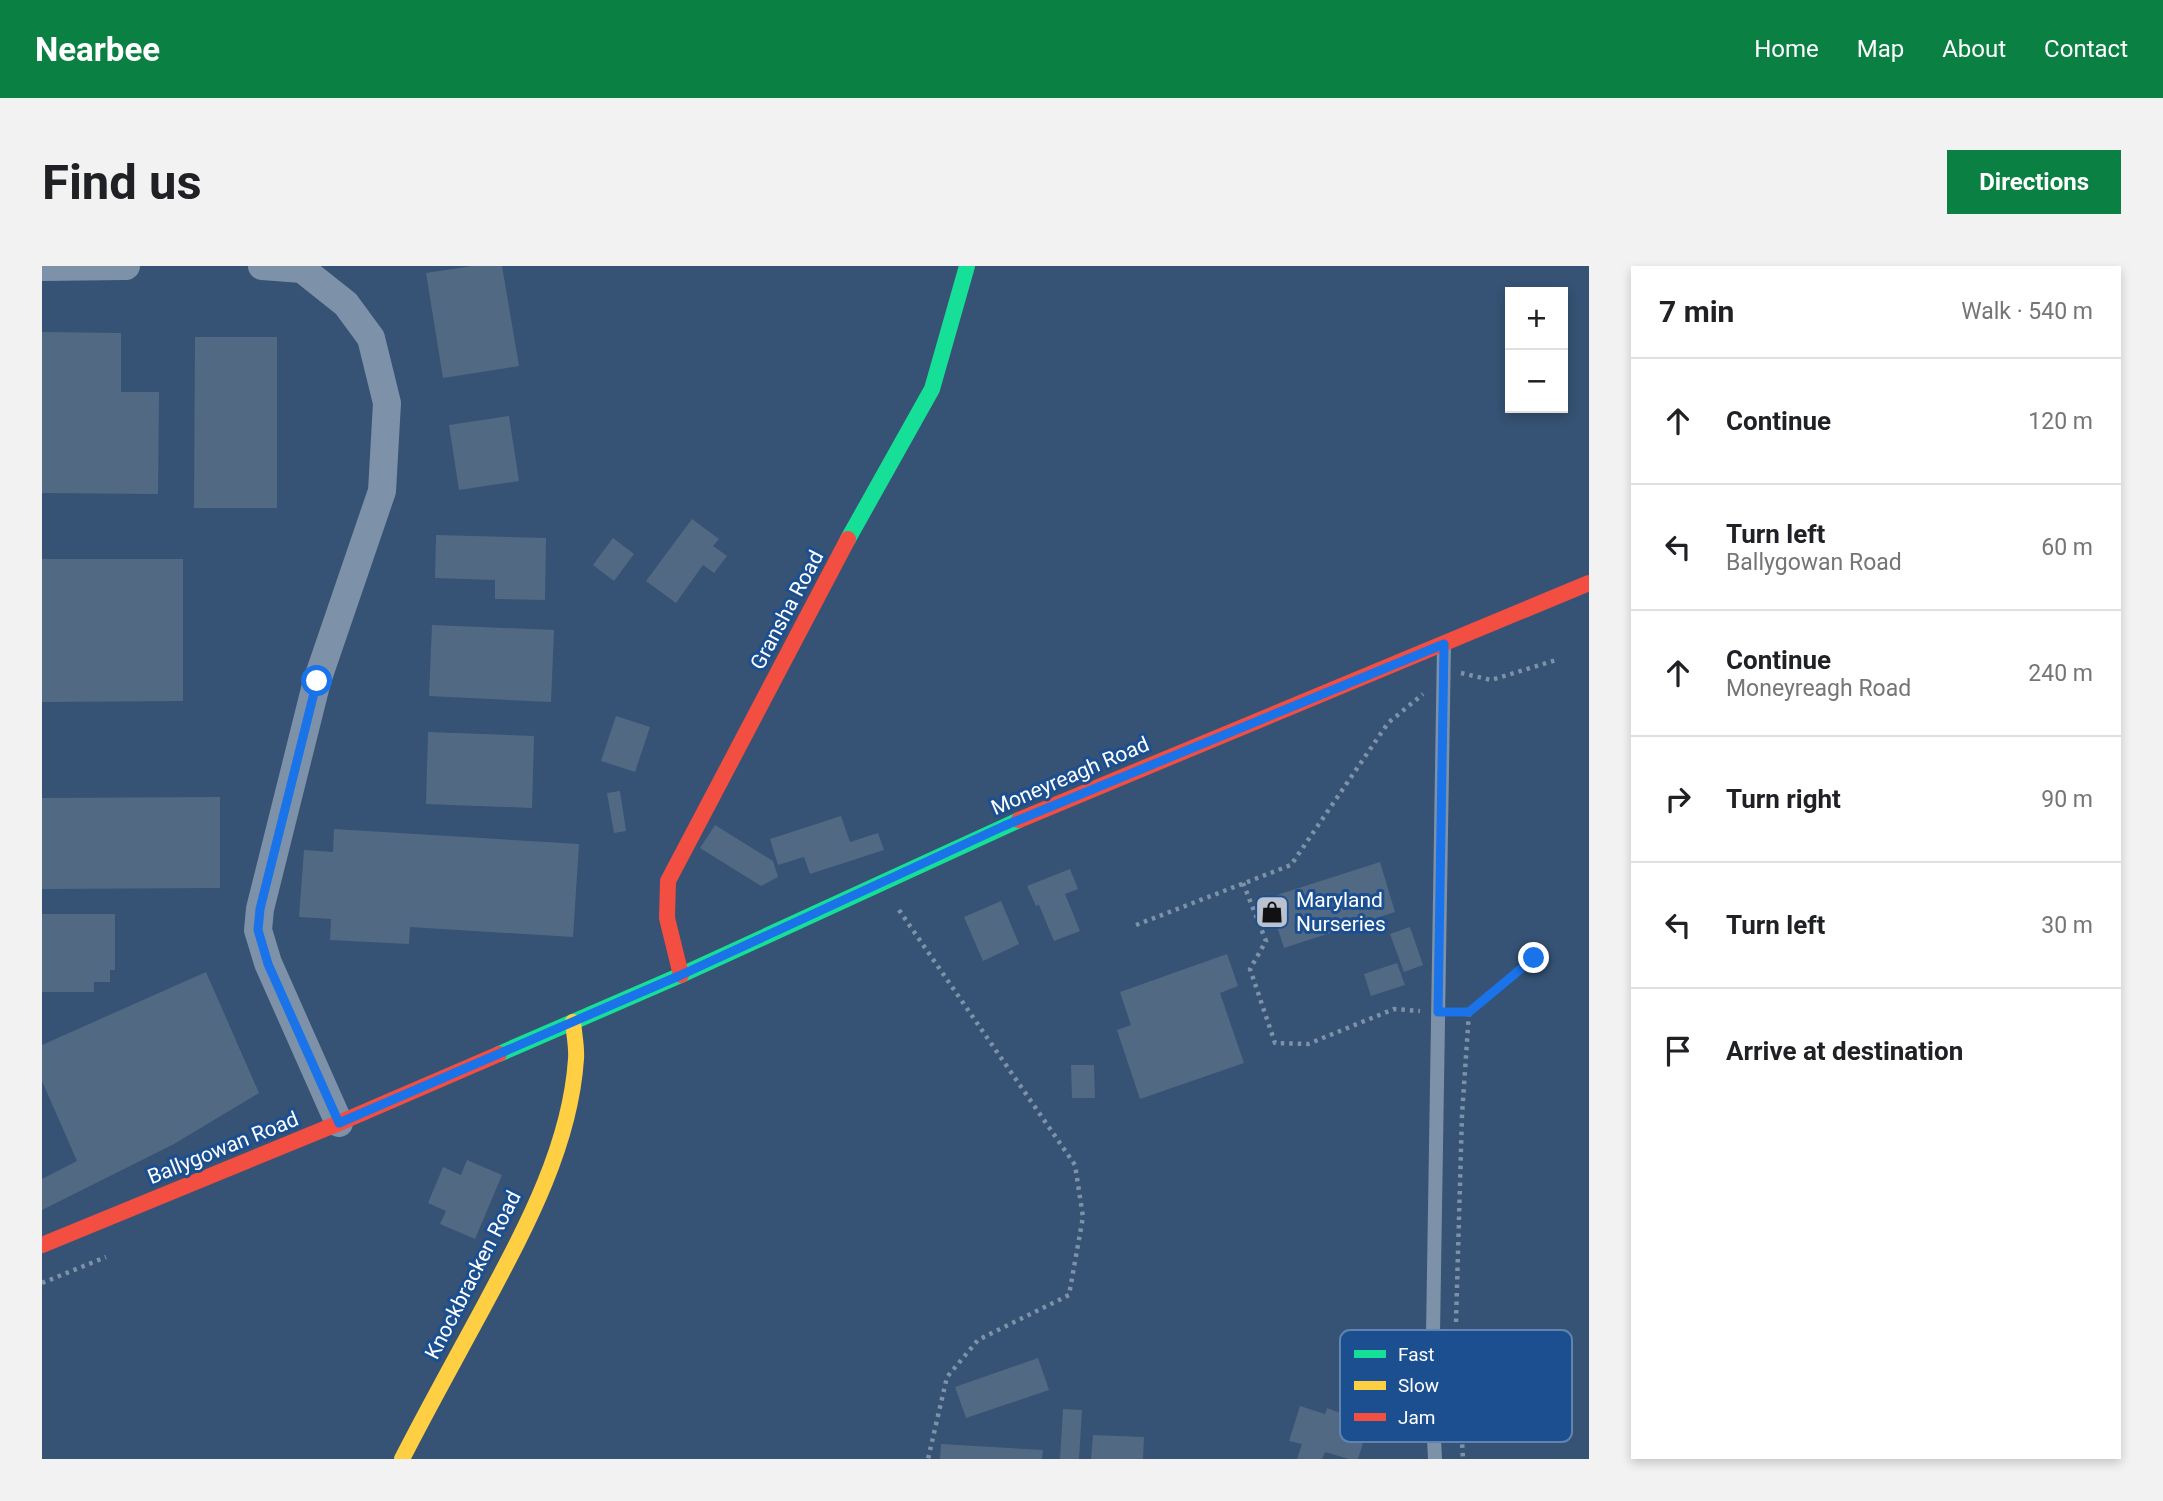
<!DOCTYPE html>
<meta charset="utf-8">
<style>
body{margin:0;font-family:Roboto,sans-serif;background:#f2f2f2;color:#202124}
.controls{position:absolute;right:21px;top:21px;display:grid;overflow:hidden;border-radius:0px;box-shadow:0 4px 10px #0003}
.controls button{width:63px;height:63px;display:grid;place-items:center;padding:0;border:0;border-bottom:2px solid #e0e0e0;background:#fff;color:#202124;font:35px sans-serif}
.stop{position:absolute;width:21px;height:21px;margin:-16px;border:5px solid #1a73e8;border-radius:50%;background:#fff}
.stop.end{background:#1a73e8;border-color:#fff;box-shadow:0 2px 7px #0008}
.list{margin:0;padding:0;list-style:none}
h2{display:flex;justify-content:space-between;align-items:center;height:91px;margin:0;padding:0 28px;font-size:30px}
h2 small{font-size:23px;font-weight:400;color:#757577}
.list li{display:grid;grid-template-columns:46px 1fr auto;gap:21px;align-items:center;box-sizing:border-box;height:126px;padding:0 28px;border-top:2px solid #e0e0e0}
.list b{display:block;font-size:26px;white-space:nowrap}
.list p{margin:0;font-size:23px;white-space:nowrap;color:#757577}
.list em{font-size:23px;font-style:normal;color:#757577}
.icon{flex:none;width:38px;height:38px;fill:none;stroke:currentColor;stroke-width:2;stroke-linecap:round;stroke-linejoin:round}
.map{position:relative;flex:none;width:1547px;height:1193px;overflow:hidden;border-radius:0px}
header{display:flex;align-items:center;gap:42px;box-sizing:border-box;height:98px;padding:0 35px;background:#0b8043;color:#fff}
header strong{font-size:33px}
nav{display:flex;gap:38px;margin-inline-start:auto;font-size:24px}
.intro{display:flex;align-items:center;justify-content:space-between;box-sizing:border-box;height:168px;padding:0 42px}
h1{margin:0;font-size:49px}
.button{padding:18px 32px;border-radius:0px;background:#0b8043;color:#fff;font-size:24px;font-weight:700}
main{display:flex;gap:42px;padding:0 42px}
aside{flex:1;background:#fff;border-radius:0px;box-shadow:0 4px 10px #0003}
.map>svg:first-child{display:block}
.building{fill:#526984}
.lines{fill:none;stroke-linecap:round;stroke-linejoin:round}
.path{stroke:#7d92a8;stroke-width:4.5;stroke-dasharray:3.5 5;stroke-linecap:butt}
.lane{stroke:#7d92a8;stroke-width:14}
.street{stroke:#7d92a8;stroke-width:28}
.fast{stroke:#16e098;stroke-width:16}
.slow{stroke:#ffcf43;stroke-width:16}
.jam{stroke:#f24e42;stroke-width:16}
.route{stroke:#1a73e8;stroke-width:9}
.labels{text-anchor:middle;stroke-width:6;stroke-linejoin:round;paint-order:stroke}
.street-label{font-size:21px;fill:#fff;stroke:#1b4f8f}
.poi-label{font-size:21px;fill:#fff;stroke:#1b4f8f;text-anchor:start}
.key{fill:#1b4f8f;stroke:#5f84b1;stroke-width:2}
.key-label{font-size:19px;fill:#fff}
</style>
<header>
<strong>Nearbee</strong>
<nav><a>Home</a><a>Map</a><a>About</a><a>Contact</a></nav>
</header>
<div class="intro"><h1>Find us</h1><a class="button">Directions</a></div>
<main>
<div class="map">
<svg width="1547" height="1193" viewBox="0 0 1547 1193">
<rect width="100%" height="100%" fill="#365274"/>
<g class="building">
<path d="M430 0H460L477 100 401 112 384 7Z"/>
<path d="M0 66 79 67V126H117L116 228 0 227Z"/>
<path d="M153 71H235V242H152Z"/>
<path d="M467 150 477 215 417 224 407 159Z"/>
<path d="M650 253 677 273 671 280 685 290 672 307 661 299 634 337 604 315Z"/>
<path d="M394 269 504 272 503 334 453 333V314L393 312Z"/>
<path d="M571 272 592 288 572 315 551 299Z"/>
<path d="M0 293H141V435L0 436Z"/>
<path d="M390 359 512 364 509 436 387 430Z"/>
<path d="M574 450 608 461 593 506 559 495Z"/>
<path d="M386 466 492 470 490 542 384 538Z"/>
<path d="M578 525 584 565 572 567 565 527Z"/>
<path d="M178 531V622L0 623V532Z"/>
<path d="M799 550 808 576 836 567 842 584 768 608 762 591 736 599 728 573Z"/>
<path d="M673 559 731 595 736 611 719 620 658 582Z"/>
<path d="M292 563 537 578 531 671 368 661 367 678 288 674 289 653 257 651 262 584 291 586Z"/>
<path d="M1338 596 1353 646 1242 682 1226 632Z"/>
<path d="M1028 603 1036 623 1023 628 1038 665 1012 675 997 639 994 640 985 620Z"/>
<path d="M959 635 977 678 941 695 922 651Z"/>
<path d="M0 648H73V704H68V716H52V726H0Z"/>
<path d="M1368 661 1381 699 1362 706 1348 668Z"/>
<path d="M1185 688 1196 720 1178 727 1202 797 1098 833 1075 764 1089 759 1078 726Z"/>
<path d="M1355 697 1363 719 1329 730 1322 708Z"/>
<path d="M164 706 217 827 132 878 0 944V913L35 895 0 815V779Z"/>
<path d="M1029 799H1052L1053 832H1030Z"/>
<path d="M425 894 460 909 433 973 398 958 404 945 386 937 401 901 419 909Z"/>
<path d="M996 1092 1007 1124 924 1152 913 1121Z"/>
<path d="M1258 1140 1283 1148 1285 1142 1301 1148 1300 1153 1326 1161 1316 1193H1307L1283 1186 1280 1193H1255L1260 1178 1247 1175Z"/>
<path d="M1021 1143 1040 1144 1037 1193H1018Z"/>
<path d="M1051 1169 1102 1171 1101 1193H1049Z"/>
<path d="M899 1178 1001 1184 1000 1193H898Z"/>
</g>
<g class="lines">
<g class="path">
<path d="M1419 407 1449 414 1514 394"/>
<path d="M1201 617 1224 675 1208 703 1233 777 1266 778 1352 743 1378 745"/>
<path d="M857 644 1033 899 1041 951 1027 1029 936 1074 905 1111 886 1193"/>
<path d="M1094 659 1249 599 1346 457 1381 428"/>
<path d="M1415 746H1427L1492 692"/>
<path d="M0 1017 64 991"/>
<path d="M1414 1056 1420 849 1427 746"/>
<path d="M1414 1068 1421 1193"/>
</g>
<path class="lane" d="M1393 1193 1390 1131 1402 379"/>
<g class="street">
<path d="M220 0 260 3 304 38 329 72 345 137 340 225 275 415 218 643 216 664 226 697 297 857"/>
<path d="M0 1 84 0"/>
</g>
<g class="fast">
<path d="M806 273 890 123 925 0"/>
<path d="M457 788 639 709 977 554"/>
</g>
<path class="slow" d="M360 1193C386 1142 414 1092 441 1042 482 965 528 882 534 793 535 781 532 768 531 756"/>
<g class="jam">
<path d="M977 554 1547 317"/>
<path d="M639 709 625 652 626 615 806 273"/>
<path d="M0 979 297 857 457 788"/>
</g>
</g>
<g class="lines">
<path class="route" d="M275 415 218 643 216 664 226 698 297 857 639 709 962 560 1402 378 1396 746H1427L1492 692"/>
</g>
<defs>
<g id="shop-square" transform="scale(1.75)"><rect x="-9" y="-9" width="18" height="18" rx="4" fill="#b9c2ce" stroke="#1b4f8f"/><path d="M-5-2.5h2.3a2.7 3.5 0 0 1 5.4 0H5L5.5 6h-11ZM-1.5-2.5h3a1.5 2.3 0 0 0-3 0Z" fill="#111"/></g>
</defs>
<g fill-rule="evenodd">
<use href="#shop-square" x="1230" y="646"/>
</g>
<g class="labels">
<g class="street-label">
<text transform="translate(745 344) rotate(-62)" y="7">Gransha Road</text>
<text transform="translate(1028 510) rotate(-23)" y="7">Moneyreagh Road</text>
<text transform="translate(181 882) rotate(-22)" y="7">Ballygowan Road</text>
<text transform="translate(431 1009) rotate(-63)" y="7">Knockbracken Road</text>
</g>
<g class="poi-label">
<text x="1254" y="641">Maryland<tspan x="1254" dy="24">Nurseries</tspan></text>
</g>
</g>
<rect x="1298" y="1064" width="232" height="112" rx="10" class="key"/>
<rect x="1312" y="1084" width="32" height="8" fill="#16e098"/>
<rect x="1312" y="1115" width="32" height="9" fill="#ffcf43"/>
<rect x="1312" y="1147" width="32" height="8" fill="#f24e42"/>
<g class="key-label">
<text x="1356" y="1095">Fast</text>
<text x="1356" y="1126">Slow</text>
<text x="1356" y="1158">Jam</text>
</g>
</svg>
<div class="controls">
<button>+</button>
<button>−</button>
</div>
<div class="stop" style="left:275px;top:415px"></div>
<div class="stop end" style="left:1492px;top:692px"></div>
</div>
<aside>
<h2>7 min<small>Walk · 540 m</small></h2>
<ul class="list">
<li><svg class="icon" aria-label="ahead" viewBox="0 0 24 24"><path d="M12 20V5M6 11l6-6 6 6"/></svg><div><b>Continue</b></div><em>120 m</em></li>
<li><svg class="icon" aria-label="left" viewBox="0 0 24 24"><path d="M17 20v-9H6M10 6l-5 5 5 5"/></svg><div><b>Turn left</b><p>Ballygowan Road</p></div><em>60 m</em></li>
<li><svg class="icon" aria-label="ahead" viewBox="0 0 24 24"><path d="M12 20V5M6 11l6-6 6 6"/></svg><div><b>Continue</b><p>Moneyreagh Road</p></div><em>240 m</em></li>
<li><svg class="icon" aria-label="right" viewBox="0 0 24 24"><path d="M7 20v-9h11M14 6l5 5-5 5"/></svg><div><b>Turn right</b></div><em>90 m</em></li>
<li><svg class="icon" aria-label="left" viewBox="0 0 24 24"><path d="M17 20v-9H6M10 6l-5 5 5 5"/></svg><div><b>Turn left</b></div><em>30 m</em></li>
<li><svg class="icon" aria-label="arrive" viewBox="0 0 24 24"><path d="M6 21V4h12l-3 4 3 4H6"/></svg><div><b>Arrive at destination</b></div></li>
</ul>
</aside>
</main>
